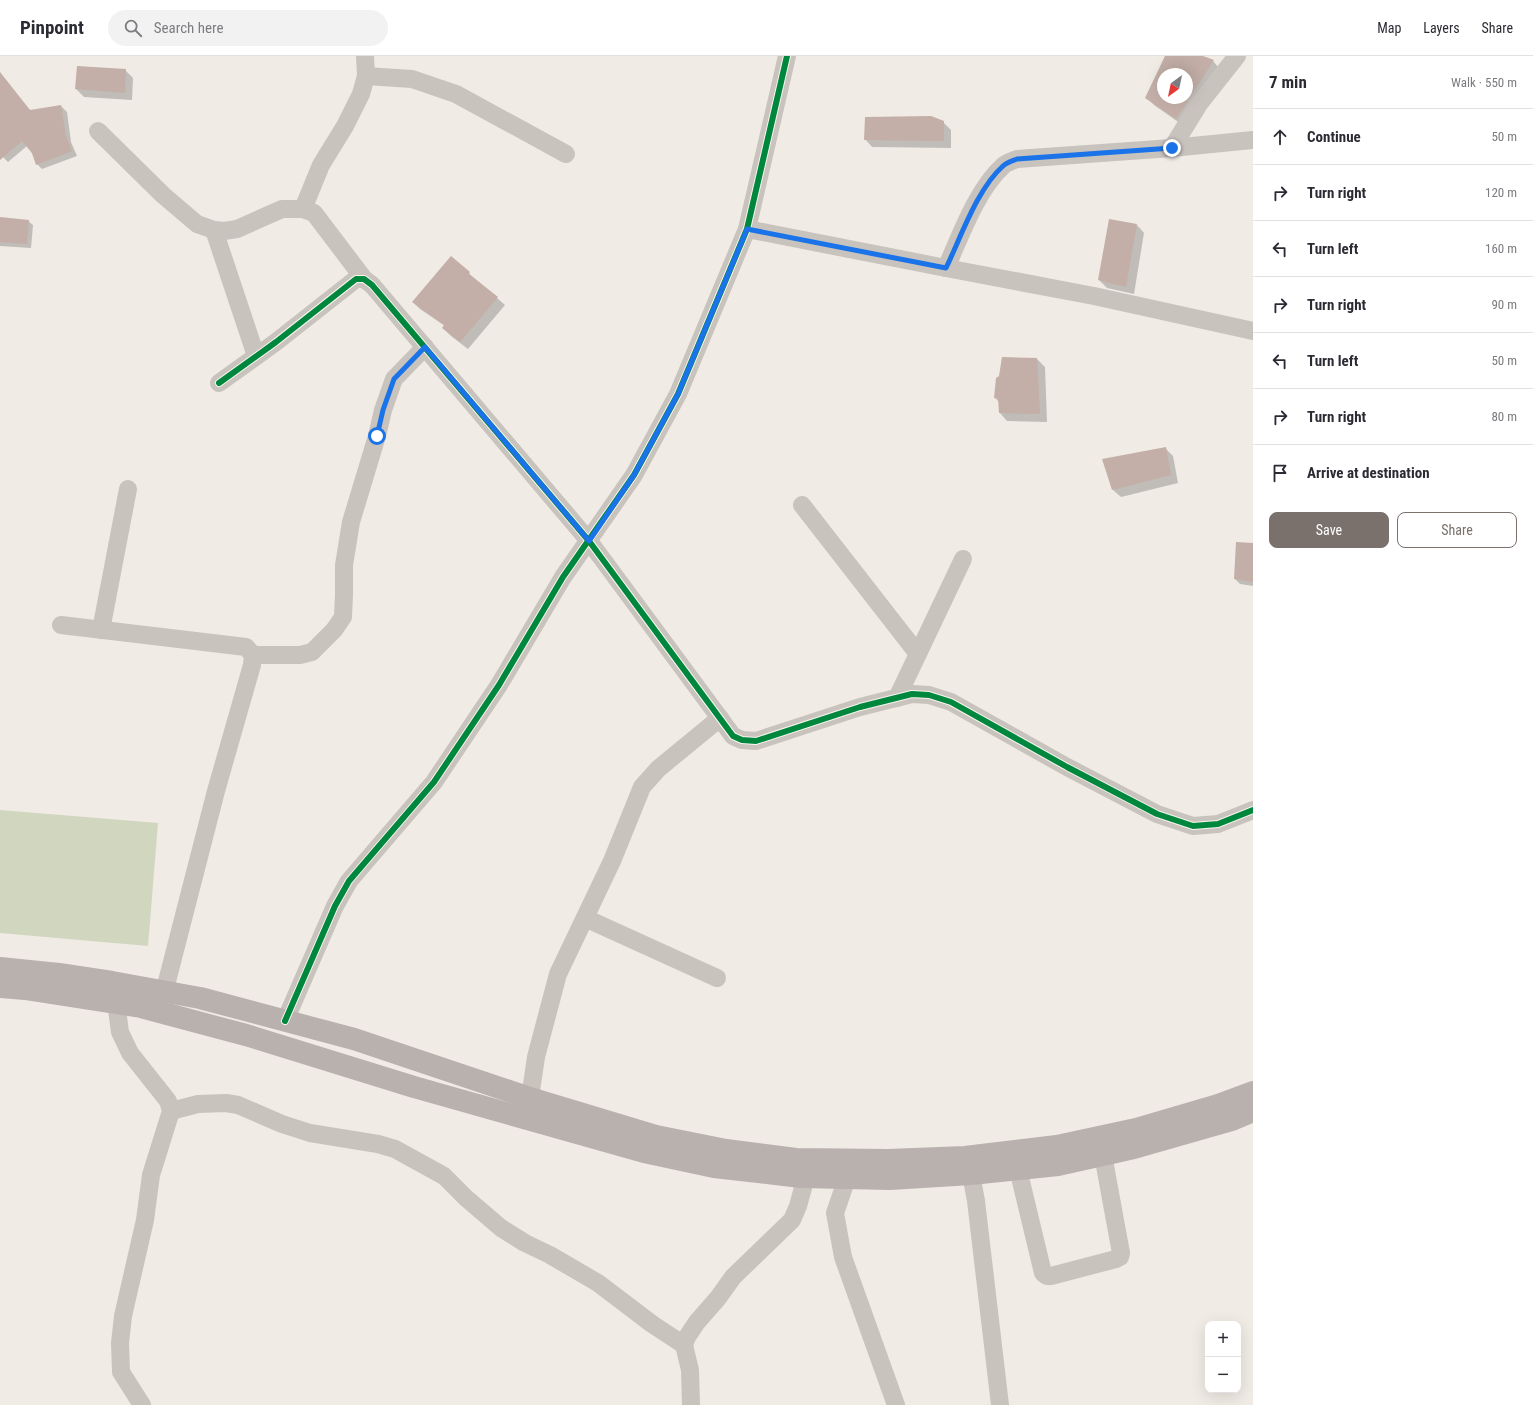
<!DOCTYPE html>
<meta charset="utf-8">
<style>
body{margin:0;font-family:"Roboto Condensed",sans-serif;background:#f2f2f3;color:#2b2b33}
.controls{position:absolute;right:12px;bottom:12px;display:grid;overflow:hidden;border-radius:8px;box-shadow:0 4px 16px #0002}
.controls button{width:36px;height:36px;display:grid;place-items:center;padding:0;border:0;border-bottom:1px solid #e1e1e2;background:#fff;color:#2b2b33;font:20px sans-serif}
.compass{position:absolute;left:1157px;top:12px;width:36px;height:36px;border-radius:50%;background:#fff;box-shadow:0 4px 16px #0002;rotate:213deg}
.stop{position:absolute;width:12px;height:12px;margin:-9px;border:3px solid #1a73e8;border-radius:50%;background:#fff}
.stop.end{background:#1a73e8;border-color:#fff;box-shadow:0 1px 4px #0008}
.list{margin:0;padding:0;list-style:none}
h2{display:flex;justify-content:space-between;align-items:center;height:52px;margin:0;padding:0 16px;font-size:17px}
h2 small{font-size:13px;font-weight:400;color:#7c7c81}
.list li{display:grid;grid-template-columns:26px 1fr auto;gap:12px;align-items:center;box-sizing:border-box;height:56px;padding:0 16px;border-top:1px solid #e1e1e2}
.list b{display:block;font-size:15px;white-space:nowrap}
.list em{font-size:13px;font-style:normal;color:#7c7c81}
.actions{display:flex;gap:8px;padding:12px 16px}
.actions a{flex:1;padding:9px 0;border:1px solid #7a716c;border-radius:8px;text-align:center;font-size:14px;color:#7a716c}
.actions .main{background:#7a716c;color:#fff}
.icon{flex:none;width:22px;height:22px;fill:none;stroke:currentColor;stroke-width:2;stroke-linecap:round;stroke-linejoin:round}
.map{position:relative;flex:none;width:1253px;height:1349px;overflow:hidden}
header{display:flex;align-items:center;gap:24px;box-sizing:border-box;height:56px;padding:0 20px;background:#fff;border-bottom:1px solid #e1e1e2}
header strong{font-size:19px}
nav{display:flex;gap:22px;margin-inline-start:auto;font-size:14px}
.search{width:280px;height:36px;background:#f2f2f3;display:flex;align-items:center;gap:10px;box-sizing:border-box;padding:0 14px;border-radius:22px;color:#7c7c81;font-size:15px}
main{display:flex}
aside{flex:1;background:#fff}
.map>svg:first-child{display:block}
.green{fill:#d1d6bf}
.shadow{fill:#0003;fill-rule:evenodd}
.building{fill:#c3afa7;fill-rule:evenodd}
.lines{fill:none;stroke-linecap:round;stroke-linejoin:round}
.minor{stroke:#c9c3be;stroke-width:18}
.major{stroke:#b8b1ad;stroke-width:22}
.cycleway-casing{stroke:#fbf5ee;stroke-width:8}
.cycleway{stroke:#00873e;stroke-width:6}
.route{stroke:#1a73e8;stroke-width:5}
</style>
<header>
<strong>Pinpoint</strong>
<div class="search"><svg class="icon" aria-label="search" viewBox="0 0 24 24"><circle cx="10" cy="10" r="6"/><path d="M15 15l6 6"/></svg>Search here</div>
<nav><a>Map</a><a>Layers</a><a>Share</a></nav>
</header>
<main>
<div class="map">
<svg width="1253" height="1349" viewBox="0 0 1253 1349">
<rect width="100%" height="100%" fill="#f0ebe5"/>
<path class="green" d="M0 754 158 767 148 890 0 877Z"/>
<g class="shadow">
<path d="M1166 0H1201L1213 5 1220 13 1184 70 1154 49 1146 41ZM1163 18H1187V42H1163Z"/>
<path d="M125 14 133 22 132 44 84 41 76 33Z"/>
<path d="M0 21 31 55 61 50 67 56 71 86 77 100 42 113 37 108 32 97 27 90 8 106 3 101 0 97Z"/>
<path d="M943 66 951 74V92L872 91 865 83Z"/>
<path d="M0 162 28 165 33 169 31 192 0 190Z"/>
<path d="M1137 169 1144 177 1134 238 1107 232 1099 224Z"/>
<path d="M451 202 505 249 468 293 451 280 443 272 445 270 420 253 413 246Z"/>
<path d="M1037 303 1045 311 1047 366 1007 365 1000 357 999 346 995 342 1000 320Z"/>
<path d="M1165 392 1173 400 1178 427 1121 441 1113 434Z"/>
<path d="M1253 488V530L1240 528 1235 523Z"/>
</g>
<g class="building">
<path d="M1165 0H1203L1214 4 1176 63 1145 42ZM1163 18H1187V42H1163Z"/>
<path d="M77 10 126 13 125 37 75 33Z"/>
<path d="M0 16 30 54 61 49 66 80 72 95 36 109 32 97 22 85 0 104Z"/>
<path d="M931 60 944 65V85L864 84 865 61Z"/>
<path d="M0 161 29 164 27 188 0 186Z"/>
<path d="M1109 163 1137 168 1126 231 1098 224Z"/>
<path d="M451 200 470 216 469 218 498 241 460 286 442 272 444 269 412 246Z"/>
<path d="M1002 301 1037 302 1040 358 999 357 998 342H994L996 322 999 320Z"/>
<path d="M1166 391 1171 419 1112 434 1102 403Z"/>
<path d="M1236 486 1253 487V526L1234 523Z"/>
</g>
<g class="lines">
<g class="minor">
<path d="M366 20 412 23 456 38 566 98"/>
<path d="M98 75 163 139 197 168 214 174 224 175 237 173 282 153H303L314 157 364 223"/>
<path d="M1172 92 1199 48 1237 0"/>
<path d="M303 153 321 109 345 70 361 38 366 20 365 0"/>
<path d="M747 173 946 212 1094 240 1253 275"/>
<path d="M214 174 256 300"/>
<path d="M946 212C960 181 977 133 1003 110 1006 107 1012 105 1017 103L1172 92 1253 84"/>
<path d="M219 327 276 286 356 223H364L372 229 589 485 733 680 742 684 756 685 860 651 912 638 929 639 951 646 1067 711 1157 758 1193 770 1218 768 1253 754"/>
<path d="M802 449 918 598"/>
<path d="M61 569 246 591 253 599 252 609 216 735 164 937"/>
<path d="M101 574 128 433"/>
<path d="M253 599H300L312 596 334 574 343 561 344 538V509L351 466 377 380 383 354 394 323 425 291"/>
<path d="M897 642 963 503"/>
<path d="M585 862 717 922"/>
<path d="M116 946 120 976 130 997 168 1045 171 1055 151 1119 145 1164 123 1260 120 1287 121 1316 142 1349"/>
<path d="M285 965 335 850 349 825 434 726 499 629 563 521 634 419 678 338 747 173 787 0"/>
<path d="M530 1042 536 1001 558 918 612 805 642 731 658 713 720 662"/>
<path d="M171 1055 198 1048 226 1047 238 1049 282 1068 310 1077 378 1088 395 1093 444 1120 466 1142 501 1172 525 1187 550 1199 598 1227 652 1268 684 1289"/>
<path d="M1018 1113 1043 1217 1047 1220H1051L1116 1203 1120 1201 1121 1197 1103 1099"/>
<path d="M971 1118 976 1145 1000 1349"/>
<path d="M847 1122 835 1157 843 1201 896 1349"/>
<path d="M691 1349 690 1314 684 1289 687 1281 697 1266 718 1242 733 1221 792 1164 798 1150 806 1121"/>
</g>
<g class="major">
<path d="M0 912 59 918 112 926 200 942 354 983 530 1042 656 1080 726 1094 796 1103 888 1104 965 1101 1057 1090 1136 1073 1218 1049 1253 1036"/>
<path d="M0 931 25 933 141 951 246 979 414 1031 644 1096 714 1111 801 1121 890 1123 971 1118 1058 1109 1134 1092 1232 1064 1253 1055"/>
</g>
<g class="cycleway-casing">
<g id="cycleway">
<path d="M219 327 276 286 356 223H364L372 229 589 485 733 680 742 684 756 685 860 651 912 638 929 639 951 646 1067 711 1157 758 1193 770 1218 768 1253 754"/>
<path d="M285 965 335 850 349 825 434 726 499 629 563 521 634 419 678 338 747 173 787 0"/>
</g>
</g>
<use href="#cycleway" class="cycleway"/>
</g>
<g class="lines">
<path class="route" d="M377 380 383 354 394 323 425 291 589 485 634 419 678 338 747 173 946 212C961 181 977 133 1003 110 1006 107 1012 105 1017 103L1172 92"/>
</g>
</svg>
<div class="controls">
<button>+</button>
<button>−</button>
</div>
<svg class="compass" viewBox="-18 -18 36 36"><path d="M0-13l5 13h-10z" fill="#e53935"/><path d="M0 13l5-13h-10z" fill="#7c7c81"/></svg>
<div class="stop" style="left:377px;top:380px"></div>
<div class="stop end" style="left:1172px;top:92px"></div>
</div>
<aside>
<h2>7 min<small>Walk · 550 m</small></h2>
<ul class="list">
<li><svg class="icon" aria-label="ahead" viewBox="0 0 24 24"><path d="M12 20V5M6 11l6-6 6 6"/></svg><div><b>Continue</b></div><em>50 m</em></li>
<li><svg class="icon" aria-label="right" viewBox="0 0 24 24"><path d="M7 20v-9h11M14 6l5 5-5 5"/></svg><div><b>Turn right</b></div><em>120 m</em></li>
<li><svg class="icon" aria-label="left" viewBox="0 0 24 24"><path d="M17 20v-9H6M10 6l-5 5 5 5"/></svg><div><b>Turn left</b></div><em>160 m</em></li>
<li><svg class="icon" aria-label="right" viewBox="0 0 24 24"><path d="M7 20v-9h11M14 6l5 5-5 5"/></svg><div><b>Turn right</b></div><em>90 m</em></li>
<li><svg class="icon" aria-label="left" viewBox="0 0 24 24"><path d="M17 20v-9H6M10 6l-5 5 5 5"/></svg><div><b>Turn left</b></div><em>50 m</em></li>
<li><svg class="icon" aria-label="right" viewBox="0 0 24 24"><path d="M7 20v-9h11M14 6l5 5-5 5"/></svg><div><b>Turn right</b></div><em>80 m</em></li>
<li><svg class="icon" aria-label="arrive" viewBox="0 0 24 24"><path d="M6 21V4h12l-3 4 3 4H6"/></svg><div><b>Arrive at destination</b></div></li>
</ul>
<div class="actions"><a class="main">Save</a><a>Share</a></div>
</aside>
</main>
